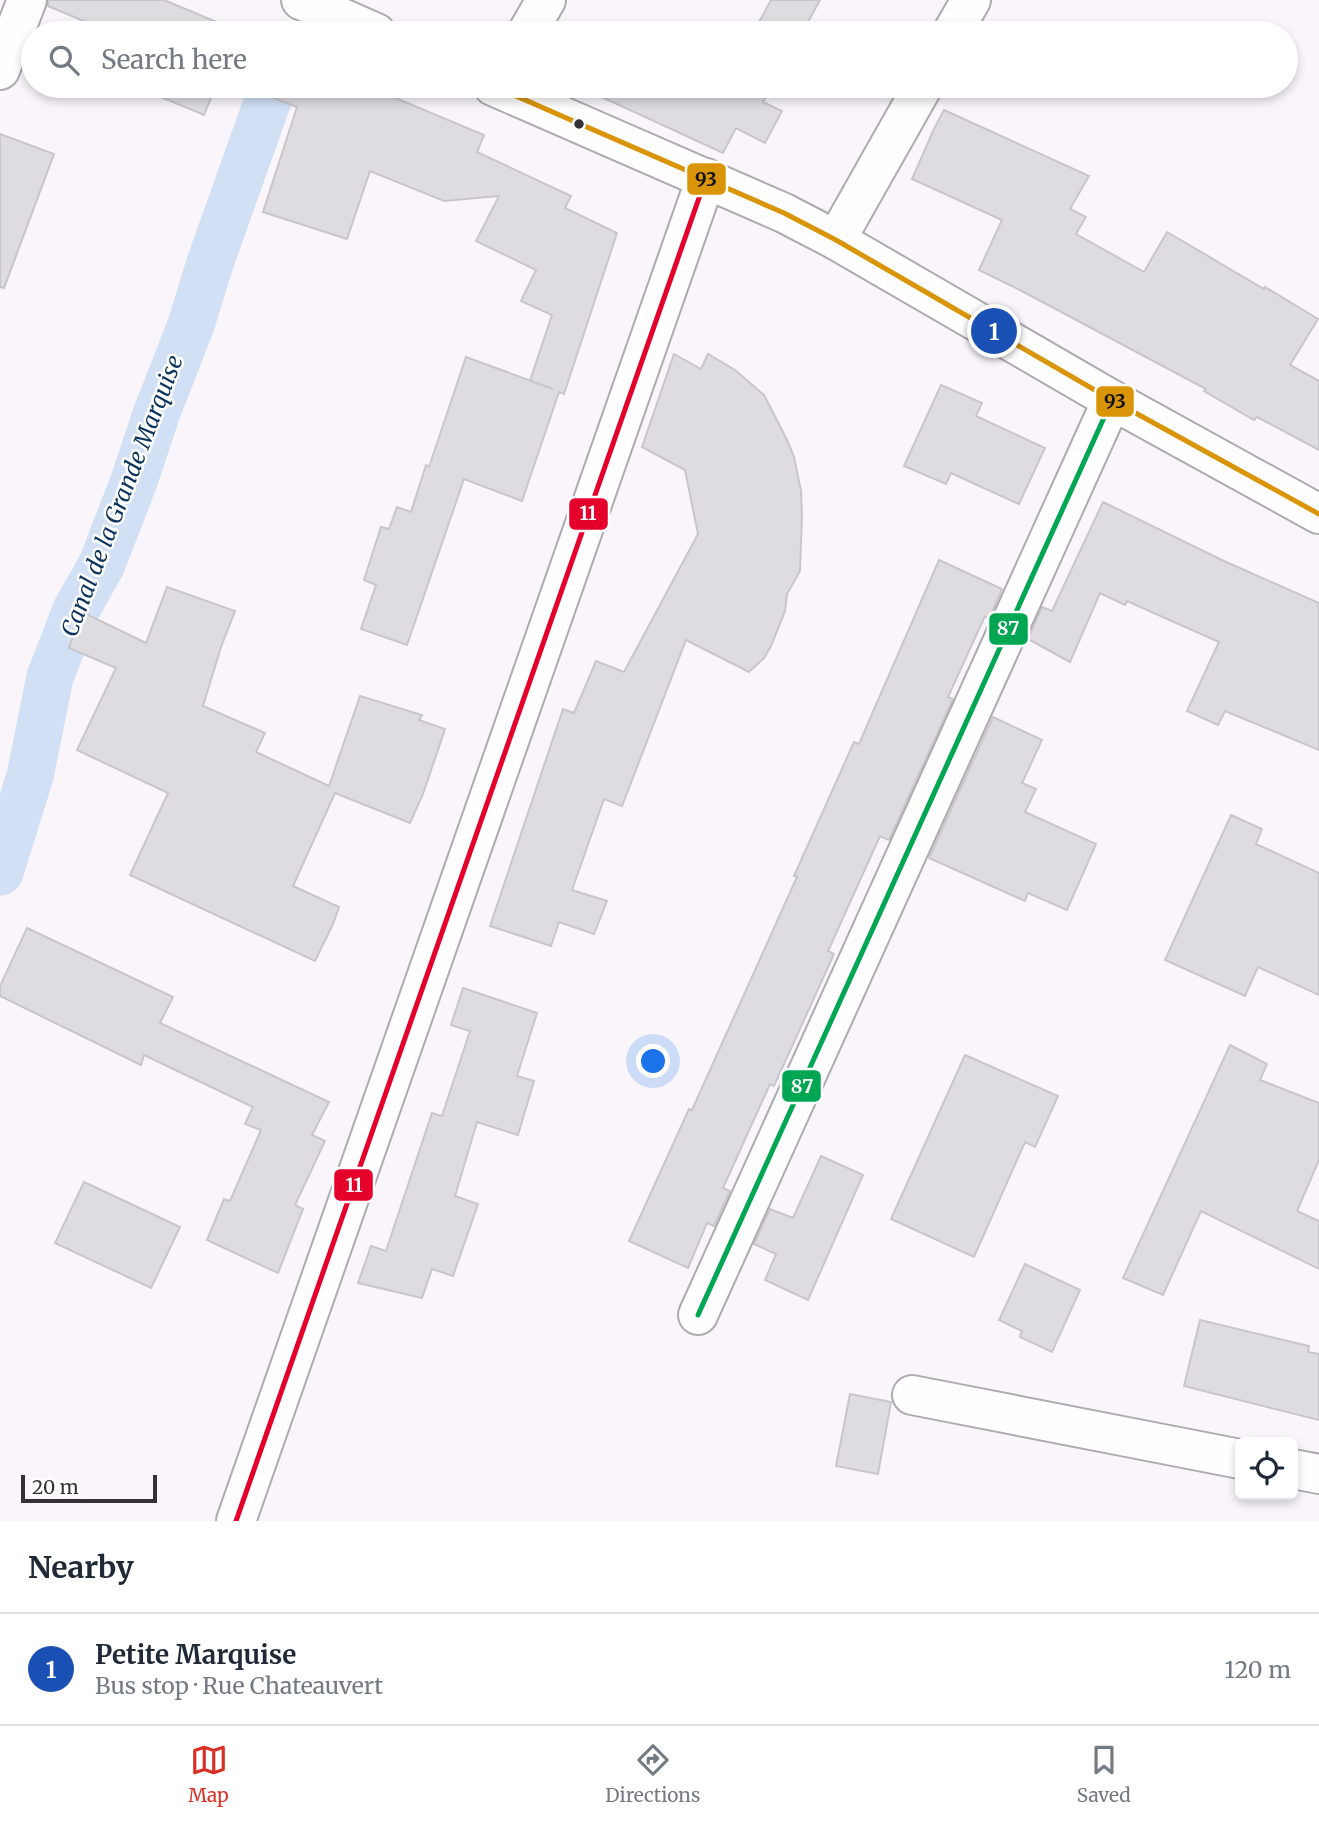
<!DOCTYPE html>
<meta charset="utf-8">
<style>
body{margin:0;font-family:Merriweather,serif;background:#f2f2f3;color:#1f2937}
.controls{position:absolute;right:21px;bottom:21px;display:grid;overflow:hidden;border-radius:10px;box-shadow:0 4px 10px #0003}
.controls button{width:63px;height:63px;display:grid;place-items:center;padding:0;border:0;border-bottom:2px solid #e0e1e3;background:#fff;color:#1f2937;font:35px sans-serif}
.scale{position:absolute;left:21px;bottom:18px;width:136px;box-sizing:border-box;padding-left:7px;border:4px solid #343136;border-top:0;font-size:19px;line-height:24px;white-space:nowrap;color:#343136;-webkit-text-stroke:5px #fff;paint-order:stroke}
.you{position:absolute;left:654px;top:1062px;width:24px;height:24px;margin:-18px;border:5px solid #fff;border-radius:50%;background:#1a73e8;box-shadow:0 0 0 10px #1a73e833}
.badge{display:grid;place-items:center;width:46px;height:46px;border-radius:50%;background:#d93025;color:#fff;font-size:23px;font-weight:700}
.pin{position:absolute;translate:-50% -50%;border:4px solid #fff;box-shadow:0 2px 7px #0006}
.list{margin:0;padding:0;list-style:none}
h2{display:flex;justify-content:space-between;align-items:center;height:91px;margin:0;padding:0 28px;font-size:30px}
h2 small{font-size:23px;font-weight:400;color:#747a83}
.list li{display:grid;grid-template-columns:46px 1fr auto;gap:21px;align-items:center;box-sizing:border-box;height:112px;padding:0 28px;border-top:2px solid #e0e1e3}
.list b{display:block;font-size:26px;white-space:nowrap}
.list p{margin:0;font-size:23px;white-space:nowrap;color:#747a83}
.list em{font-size:23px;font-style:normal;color:#747a83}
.icon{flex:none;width:38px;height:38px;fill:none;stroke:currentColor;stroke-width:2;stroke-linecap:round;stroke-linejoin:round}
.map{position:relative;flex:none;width:1319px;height:1521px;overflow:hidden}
.search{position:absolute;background:#fff;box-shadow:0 4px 10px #0003;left:21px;right:21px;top:21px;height:77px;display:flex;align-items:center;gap:18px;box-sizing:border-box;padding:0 24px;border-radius:38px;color:#747a83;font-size:26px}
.sheet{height:203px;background:#fff}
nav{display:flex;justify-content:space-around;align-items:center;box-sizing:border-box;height:98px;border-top:2px solid #e0e1e3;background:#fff;font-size:19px;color:#747a83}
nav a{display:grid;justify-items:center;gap:4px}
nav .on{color:#d93025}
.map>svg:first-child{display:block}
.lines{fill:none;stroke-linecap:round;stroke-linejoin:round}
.canal{stroke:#d1e0f5;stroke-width:47}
.building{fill:#dfdce1;stroke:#c9c6cb;stroke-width:2}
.minor-casing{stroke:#aeabb0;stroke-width:42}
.minor{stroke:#fefefe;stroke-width:38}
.bus-1-casing{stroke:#fff;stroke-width:10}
.bus-2-casing{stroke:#fff;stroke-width:10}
.bus-3-casing{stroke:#fff;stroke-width:10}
.bus-1{stroke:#da9408;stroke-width:5}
.bus-2{stroke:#00a651;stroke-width:5}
.bus-3{stroke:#e4002b;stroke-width:5}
.bus-dot{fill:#343136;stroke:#fff;stroke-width:2.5}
.labels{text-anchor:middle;stroke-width:5;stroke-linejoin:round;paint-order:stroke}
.water-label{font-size:23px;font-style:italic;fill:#0a345d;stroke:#fff}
.line-badge{stroke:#fff;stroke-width:2.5}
.badge-label{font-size:19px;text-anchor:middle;font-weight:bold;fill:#fff}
.pale-badge-label{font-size:19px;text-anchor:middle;font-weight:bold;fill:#111}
</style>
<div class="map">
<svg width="1319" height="1521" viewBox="0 0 1319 1521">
<rect width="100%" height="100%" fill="#f9f5fb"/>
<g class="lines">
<path class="canal" d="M0 872 30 776 50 677 76 610 102 564 134 481 157 412 191 325 210 263 273 86"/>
</g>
<g class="building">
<path d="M48 0H164L243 33H112L48 6Z"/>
<path d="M771 0H820L802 33H753Z"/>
<path d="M151 86H216L204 115 149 92Z"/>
<path d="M243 86H367L484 135 477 152 571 196 565 208 617 233 564 394 559 392 522 501 464 479 407 645 361 629 376 585 364 580 381 527 389 529 397 507 411 512 426 465 429 467 466 357 553 389 530 381 552 315 521 301 536 270 476 241 499 196 444 201 370 171 347 239 263 212 297 107Z"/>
<path d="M578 86H713L722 90 724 86H772L763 102 782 111 765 143 736 128 723 153Z"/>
<path d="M944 110 1089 176 1070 209 1086 217 1076 234 1144 272 1167 232 1264 289 1265 287 1318 319 1290 365 1319 381V450L1257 417 1254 420 1204 391 1206 389 1018 289 979 270 1002 220 912 179 934 129Z"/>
<path d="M0 134 54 154 4 288 0 287Z"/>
<path d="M674 354 701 369 708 354 735 370 764 395 787 440 794 457 801 491 802 516 800 571 787 594 785 611 771 646 764 658 749 672 686 640 622 806 604 799 572 890 607 901 594 934 559 922 551 946 490 926 563 709 574 713 596 661 624 672 698 534 685 470 642 447Z"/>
<path d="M941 385 982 403 976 416 1045 448 1019 504 951 473 946 484 904 466Z"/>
<path d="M1103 502 1224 561 1319 603V750L1225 711 1218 725 1187 711 1219 642 1127 601 1125 605 1100 593 1070 662 1028 639 1042 607 1052 611Z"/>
<path d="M939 560 1002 589 989 619 985 616 948 697 953 699 889 840 880 836 828 951 834 954 774 1086 770 1084 723 1188 730 1191 714 1226 707 1223 688 1268 629 1241 689 1109 692 1110 797 877 794 876 854 742 859 744Z"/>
<path d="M167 587 235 611 221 647 203 706 265 733 256 752 329 786 360 696 422 715 419 720 445 729 423 794 410 823 335 793 293 886 339 907 333 924 315 961 130 875 168 793 77 750 116 668 69 648 82 612 146 643Z"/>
<path d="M993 717 1042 740 1022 783 1036 789 1025 812 1096 844 1067 910 1028 893 1025 901 929 858Z"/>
<path d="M1231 815 1262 829 1256 844 1319 873V995L1258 967 1245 996 1165 960Z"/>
<path d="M27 928 173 997 160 1023 329 1102 312 1135 325 1141 295 1205 303 1209 278 1273 207 1240 224 1199 230 1201 261 1130 245 1124 253 1107 144 1055 141 1065 0 996V986Z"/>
<path d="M463 988 537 1013 517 1076 534 1081 518 1135 477 1122 455 1196 478 1204 453 1276 432 1269 422 1298 358 1283 371 1246 386 1251 432 1113 442 1116 470 1031 451 1025Z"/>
<path d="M1230 1045 1267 1064 1260 1080 1319 1103V1160L1297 1211 1319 1221V1269L1201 1211 1163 1295 1123 1278Z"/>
<path d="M965 1055 1058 1096 1035 1147 1025 1142 974 1257 891 1219Z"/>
<path d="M821 1156 863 1175 808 1300 765 1280 776 1254 754 1244 770 1209 793 1218Z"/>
<path d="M84 1182 180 1227 151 1288 55 1243Z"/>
<path d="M1025 1264 1080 1290 1052 1352 1020 1337 1022 1331 999 1320Z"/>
<path d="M1200 1320 1309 1346 1308 1352 1319 1354V1420L1184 1386Z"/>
<path d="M850 1394 891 1402 878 1474 836 1466Z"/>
</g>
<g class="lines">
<g class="minor-casing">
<g id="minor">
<path d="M301 0 376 33"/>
<path d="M527 33 546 0"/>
<path d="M952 33 971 0"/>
<path d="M0 70 27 0"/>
<path d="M493 86 784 213 836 240 1112 400 1319 514"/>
<path d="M836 240 923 86"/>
<path d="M698 1315 1112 400"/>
<path d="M912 1395 1240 1459"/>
<path d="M1293 1469 1319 1474"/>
<path d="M236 1521 706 178"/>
</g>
</g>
<use href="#minor" class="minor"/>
<g class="bus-1-casing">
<path id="bus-1" d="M493 86 784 213 836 240 1112 400 1319 514"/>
</g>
<g class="bus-2-casing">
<path id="bus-2" d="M698 1315 1112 400"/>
</g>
<g class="bus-3-casing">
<path id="bus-3" d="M236 1521 706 178"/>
</g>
<use href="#bus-1" class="bus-1"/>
<use href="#bus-2" class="bus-2"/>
<use href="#bus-3" class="bus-3"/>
</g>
<circle class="bus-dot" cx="579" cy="124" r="6"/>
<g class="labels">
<g class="water-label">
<text transform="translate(122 496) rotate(-69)" y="8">Canal de la Grande Marquise</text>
</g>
</g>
<g class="line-badge">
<rect x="686" y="162" width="41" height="34" rx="7" fill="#da9408"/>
<rect x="1095" y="385" width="40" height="33" rx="7" fill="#da9408"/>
<rect x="568" y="497" width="41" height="34" rx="7" fill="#e4002b"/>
<rect x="988" y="612" width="41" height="34" rx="7" fill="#00a651"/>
<rect x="781" y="1069" width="41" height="34" rx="7" fill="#00a651"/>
<rect x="333" y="1168" width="41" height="34" rx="7" fill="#e4002b"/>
</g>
<g class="badge-label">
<text x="588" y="520">11</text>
<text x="1008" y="635">87</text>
<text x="802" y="1093">87</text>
<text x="354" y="1192">11</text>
</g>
<g class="pale-badge-label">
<text x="706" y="186">93</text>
<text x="1115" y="408">93</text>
</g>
</svg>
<div class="controls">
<button><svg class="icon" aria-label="locate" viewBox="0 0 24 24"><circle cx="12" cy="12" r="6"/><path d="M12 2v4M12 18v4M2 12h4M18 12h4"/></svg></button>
</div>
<div class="scale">20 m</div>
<div class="you"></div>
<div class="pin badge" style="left:994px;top:331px;background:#1a4fb4">1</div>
<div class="search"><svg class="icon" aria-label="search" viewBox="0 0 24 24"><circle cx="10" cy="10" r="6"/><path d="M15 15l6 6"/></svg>Search here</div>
</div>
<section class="sheet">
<h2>Nearby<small></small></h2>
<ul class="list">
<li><span class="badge" style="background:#1a4fb4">1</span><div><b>Petite Marquise</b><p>Bus stop · Rue Chateauvert</p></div><em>120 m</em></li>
</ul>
</section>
<nav>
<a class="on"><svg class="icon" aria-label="map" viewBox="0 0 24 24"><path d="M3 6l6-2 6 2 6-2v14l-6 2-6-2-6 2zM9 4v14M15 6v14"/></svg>Map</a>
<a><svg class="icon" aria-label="directions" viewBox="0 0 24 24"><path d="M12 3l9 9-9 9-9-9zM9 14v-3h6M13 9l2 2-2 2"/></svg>Directions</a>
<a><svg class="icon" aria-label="saved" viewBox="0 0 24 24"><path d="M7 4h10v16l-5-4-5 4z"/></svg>Saved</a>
</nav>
